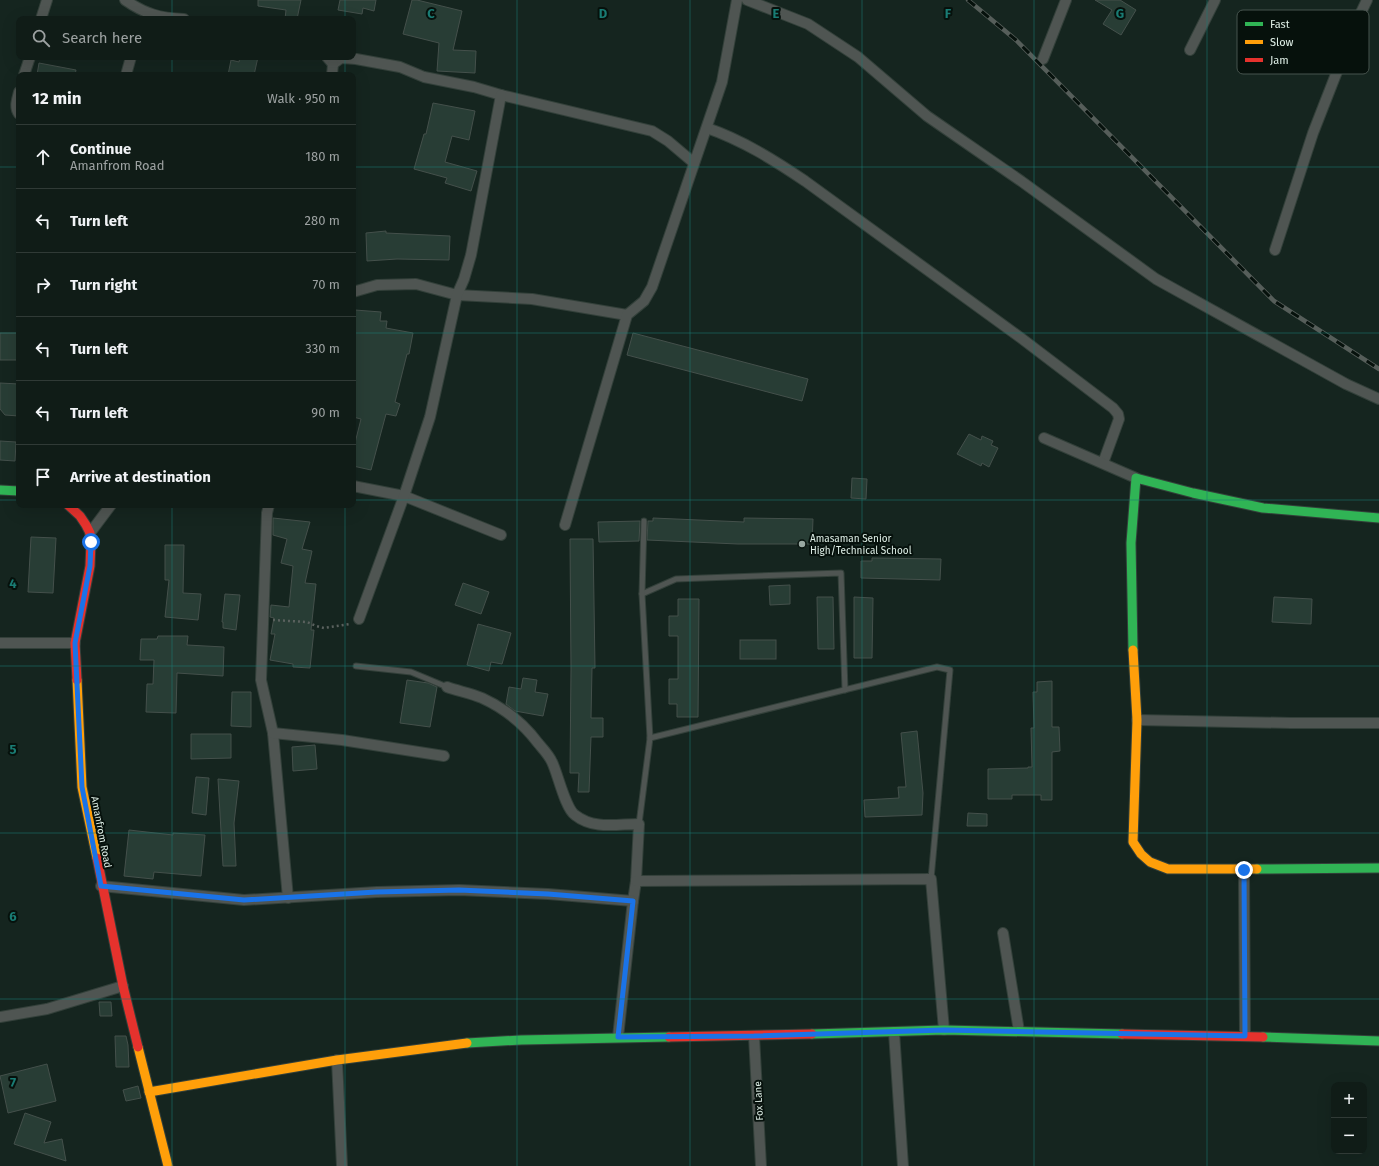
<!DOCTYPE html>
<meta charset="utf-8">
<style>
body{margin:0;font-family:"Fira Sans",sans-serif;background:#192520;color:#f1f3f6}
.controls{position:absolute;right:12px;bottom:12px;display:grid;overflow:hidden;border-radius:8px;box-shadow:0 4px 16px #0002}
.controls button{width:36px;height:36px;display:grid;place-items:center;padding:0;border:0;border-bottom:1px solid #303a36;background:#101c17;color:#f1f3f6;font:20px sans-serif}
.stop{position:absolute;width:12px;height:12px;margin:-9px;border:3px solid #1a73e8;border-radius:50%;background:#fff}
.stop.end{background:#1a73e8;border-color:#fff;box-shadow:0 1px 4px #0008}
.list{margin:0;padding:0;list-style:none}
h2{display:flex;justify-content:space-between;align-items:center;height:52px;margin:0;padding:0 16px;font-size:17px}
h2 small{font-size:13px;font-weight:400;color:#9ca1a1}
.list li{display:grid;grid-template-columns:26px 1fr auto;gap:12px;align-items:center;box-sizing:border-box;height:64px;padding:0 16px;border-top:1px solid #303a36}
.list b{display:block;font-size:15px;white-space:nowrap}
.list p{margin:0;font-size:13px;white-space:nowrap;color:#9ca1a1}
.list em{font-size:13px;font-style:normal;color:#9ca1a1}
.icon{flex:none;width:22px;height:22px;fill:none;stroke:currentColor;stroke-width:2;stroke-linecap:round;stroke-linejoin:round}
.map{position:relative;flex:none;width:1379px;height:1166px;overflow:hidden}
.search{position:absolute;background:#101c17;box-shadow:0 4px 16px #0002;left:16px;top:16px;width:340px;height:44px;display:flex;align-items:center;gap:10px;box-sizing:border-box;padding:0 14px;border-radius:8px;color:#9ca1a1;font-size:15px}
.panel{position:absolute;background:#101c17;box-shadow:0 4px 16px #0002;left:16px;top:72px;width:340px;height:436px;border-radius:8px}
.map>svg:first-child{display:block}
.building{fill:#283d35;stroke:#44504b}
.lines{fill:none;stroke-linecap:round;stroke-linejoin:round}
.lane-casing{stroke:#33403a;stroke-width:7}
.street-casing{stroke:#33403a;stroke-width:12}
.fast-casing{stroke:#33403a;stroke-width:11}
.slow-casing{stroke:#33403a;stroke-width:11}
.jam-casing{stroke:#33403a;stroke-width:11}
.path{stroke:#5a615e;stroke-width:2.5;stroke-dasharray:2 3;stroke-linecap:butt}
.lane{stroke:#4f5552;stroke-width:5}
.street{stroke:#4f5552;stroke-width:10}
.fast{stroke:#30b455;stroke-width:9}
.slow{stroke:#ff9f0a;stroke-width:9}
.jam{stroke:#e5322d;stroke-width:9}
.rail-casing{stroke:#565e5a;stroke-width:4.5}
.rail{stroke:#06110c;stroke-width:3;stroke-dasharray:9;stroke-linecap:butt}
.route{stroke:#1a73e8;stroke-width:5}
.grid{fill:none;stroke:#197c74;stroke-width:1;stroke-opacity:0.55}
.poi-dot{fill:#98a8a1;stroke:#06110c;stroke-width:1.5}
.labels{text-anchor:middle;stroke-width:4;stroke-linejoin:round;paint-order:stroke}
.poi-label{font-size:10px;fill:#dfefe7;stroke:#06110c;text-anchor:start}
.street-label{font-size:10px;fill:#dfefe7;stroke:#06110c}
.key{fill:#06110c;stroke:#47544e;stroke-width:1}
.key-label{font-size:11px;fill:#dfefe7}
.grid-label{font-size:13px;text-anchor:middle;font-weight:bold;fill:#197c74;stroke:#06110c;stroke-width:4;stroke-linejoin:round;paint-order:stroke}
</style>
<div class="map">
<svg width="1379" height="1166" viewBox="0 0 1379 1166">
<rect width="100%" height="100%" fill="#15251f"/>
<g class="building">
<path d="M258 0H301L297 19H285L286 10 258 6Z"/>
<path d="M340 0H376L374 11 363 8 362 14 338 10Z"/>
<path d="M412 0H417L462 11 453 50 476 51 475 73 437 71 439 43 403 34Z"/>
<path d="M1095 0H1120L1136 10 1121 35 1103 24 1112 10Z"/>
<path d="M240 57H258L254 75H228L231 60 239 62Z"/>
<path d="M39 63 76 70 75 75H37Z"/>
<path d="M433 103 475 111 469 140 452 136 445 162 477 171 471 191 445 183 447 178 414 169 424 134H426Z"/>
<path d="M386 231V233L450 236 449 260 397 259 367 261 366 233Z"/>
<path d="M355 310 381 312 380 321H387L386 328 413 333 409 354H407L395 402 400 404 396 416 386 414 371 470 353 466V451L361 419 353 417V329Z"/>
<rect x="0" y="333" width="19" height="27"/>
<path d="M633 333 808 379 802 401 627 355Z"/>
<path d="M0 383 19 384V416L5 415 0 409Z"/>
<path d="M969 434 981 440 982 436 993 441 991 445 998 448 989 467 982 463 981 466 957 454Z"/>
<path d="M0 441 16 442 15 461 0 460Z"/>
<path d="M852 478 867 479 866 499 851 498Z"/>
<path d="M273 518 310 522 302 549 312 551 305 583 316 584 311 630H314L310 668 293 667V664L270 660 275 634H271L274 618 270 617 271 605 289 607 293 566 281 563 287 539 273 535Z"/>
<path d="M653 518 744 522V518L813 519 812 544H738L647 540 648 521H653Z"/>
<path d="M640 521 639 541 599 542 598 522Z"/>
<path d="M31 537 56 538 53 593 28 592Z"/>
<path d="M570 539H593L595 668H592L591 718H603V737H591L589 792H578L579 773H570L571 669Z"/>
<path d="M165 545H184L183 593 201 594 198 620 165 617 169 580H165Z"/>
<path d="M872 558 941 559 940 580 861 578V561H872Z"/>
<path d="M463 583 489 592 481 614 455 605Z"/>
<path d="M790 585V604L770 605 769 586Z"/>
<path d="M225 594 240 595 236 630 223 628V622H222Z"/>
<path d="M817 597H833L834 649H818Z"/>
<path d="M854 597 873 598 872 658H854Z"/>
<path d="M1274 597 1312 599 1311 624 1272 622Z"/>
<path d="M678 599H699L698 717H677V704H669V679H678V636H669V616H678Z"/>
<path d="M478 624 511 633 502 664 491 662 489 671 467 665Z"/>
<path d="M158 636H188L187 645 224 647 223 676 177 673 176 713 146 712 147 684H153L154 660H140L141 639H157Z"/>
<rect x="740" y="640" width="36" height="19"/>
<path d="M523 678 537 680 535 692 548 694 543 716 515 711 506 704 509 687 521 689Z"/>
<path d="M407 680 428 683 437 687 430 727 400 723Z"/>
<path d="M1052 681V727H1059L1060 751 1052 752V800H1041V795H1012V799H988V769L1028 768V767H1032L1031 728H1034L1033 692H1037V682Z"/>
<path d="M232 692H251V727L231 726Z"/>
<path d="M917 731 923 793 922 815 865 817 864 800 899 798 898 787H906L901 733Z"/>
<path d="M191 734H231V758L191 759Z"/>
<path d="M315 745 317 769 293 771 292 747Z"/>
<path d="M196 777 209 778 206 815 192 813Z"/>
<path d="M218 779 239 781 234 823 236 866H223Z"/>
<path d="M968 813 987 814V826H967Z"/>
<path d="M129 830 173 835V833L205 835 201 876 154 872 153 879 124 876Z"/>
<path d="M99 1002H111L112 1016H100Z"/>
<path d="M115 1036H126L128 1045 129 1067H116Z"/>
<path d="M47 1064 56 1101 8 1113 0 1076Z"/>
<path d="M138 1086 141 1098 126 1101 123 1090Z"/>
<path d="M25 1113 51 1122 44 1143 62 1139 66 1161 14 1144Z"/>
</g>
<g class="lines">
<g class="lane-casing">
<g id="lane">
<path d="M642 594 676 579 841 573 845 690"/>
<path d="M356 666 411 672 447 687"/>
<path d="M650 738 937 667 950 670 931 879"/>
<path d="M639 824 650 738 642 594 644 521"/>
</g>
</g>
<g class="street-casing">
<g id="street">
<path d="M125 0C145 14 160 18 184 19"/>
<path d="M747 0 808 24 858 57 927 116 1021 181 1156 279 1346 384 1379 399"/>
<path d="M41 19 47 0"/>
<path d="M1190 50 1215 0"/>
<path d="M327 57 333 64 341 58 356 59 400 67 424 77 474 87 501 95 652 131 668 141 694 163"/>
<path d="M1043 59 1066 0"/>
<path d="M24 75 30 57"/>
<path d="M126 75 131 57"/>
<path d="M332 75 333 64"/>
<path d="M19 92C17 100 14 107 19 114"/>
<path d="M707 128C742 140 774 160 805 181L1021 338 1113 408 1118 414 1119 419 1103 463"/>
<path d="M1275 250 1313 133 1356 23 1367 0"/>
<path d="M353 292 377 285 416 284 457 295 532 299 627 315"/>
<path d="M1044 438 1136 478"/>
<path d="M353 486 404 496 501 535"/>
<path d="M269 505 267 513 261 680 273 733 288 898"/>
<path d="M565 525 627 315 644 301 652 287 722 82 737 0"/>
<path d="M90 533 111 505"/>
<path d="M359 619 404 496 430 417 457 295 464 279 471 255 501 95"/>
<path d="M0 643H75"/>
<path d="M447 687C458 691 470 693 482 698 504 708 523 723 538 743 543 749 549 755 552 762 558 774 565 808 575 815 594 830 617 824 639 824L636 881 633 901 618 1037"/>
<path d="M1137 720 1291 723H1379"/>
<path d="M273 733 342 740 444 756"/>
<path d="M1244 870 1245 1036"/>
<path d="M636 881 931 879 944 1030"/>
<path d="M101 886 244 900 377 892 459 890 548 894 633 901"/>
<path d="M1003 933 1019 1031"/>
<path d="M0 1017 47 1009 123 986"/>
<path d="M894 1032 903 1166"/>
<path d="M754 1036 761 1166"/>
<path d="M337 1060 342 1166"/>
</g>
</g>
<g class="fast-casing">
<g id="fast">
<path d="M0 490 19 491"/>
<path d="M1133 650 1131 543 1136 478 1193 493 1263 508 1379 518"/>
<path d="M1257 869 1379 868"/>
<path d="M812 1034 944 1030 1122 1034"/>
<path d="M1263 1037 1379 1041"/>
<path d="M467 1043 521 1040 669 1037"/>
</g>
</g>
<g class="slow-casing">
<g id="slow">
<path d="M1133 650 1137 720 1133 842 1141 854 1150 862 1168 869H1257"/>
<path d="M77 680 82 787 97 858"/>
<path d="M138 1047 168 1166"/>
<path d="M149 1092 337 1060 467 1043"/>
</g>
</g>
<g class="jam-casing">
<g id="jam">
<path d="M68 505 80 516 86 525 90 533 91 542 90 566 75 643 77 680"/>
<path d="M97 858 123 986 138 1047"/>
<path d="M1122 1034 1263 1037"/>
<path d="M669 1037 812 1034"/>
</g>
</g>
<path class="path" d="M273 620 307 622 316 626 324 628 350 624"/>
<use href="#lane" class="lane"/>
<use href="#street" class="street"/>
<use href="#fast" class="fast"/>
<use href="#slow" class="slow"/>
<use href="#jam" class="jam"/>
<g class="rail-casing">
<path id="rail" d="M968 0 1016 40 1274 301 1379 369"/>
</g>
<use href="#rail" class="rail"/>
</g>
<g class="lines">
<path class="route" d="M91 542 90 566 75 643 82 787 101 886 244 900 376 892 459 890 548 894 633 901 618 1037 754 1036 944 1030 1245 1036 1244 870"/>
</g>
<path class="grid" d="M172 0V19M345 0V19M517 0V1166M690 0V1166M862 0V1166M1034 0V1166M1207 0V1166M172 57V75M345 57V75M0 167H19M353 167H1379M0 333H19M353 333H1379M0 500H19M353 500H1379M172 505V1166M345 505V1166M0 666H1379M0 833H1379M0 999H1379"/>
<circle class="poi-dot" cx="802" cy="544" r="4"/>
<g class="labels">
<g class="poi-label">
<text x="810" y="542">Amasaman Senior<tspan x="810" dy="12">High/Technical School</tspan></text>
</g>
<g class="street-label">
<text transform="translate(102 832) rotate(79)" y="4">Amanfrom Road</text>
<text transform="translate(758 1101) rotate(-93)" y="4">Fox Lane</text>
</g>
</g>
<rect x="1237" y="10" width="132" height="64" rx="6" class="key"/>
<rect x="1245" y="22" width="18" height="4" fill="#30b455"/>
<rect x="1245" y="40" width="18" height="4" fill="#ff9f0a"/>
<rect x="1245" y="58" width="18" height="4" fill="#e5322d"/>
<g class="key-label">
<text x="1270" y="28">Fast</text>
<text x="1270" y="46">Slow</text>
<text x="1270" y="64">Jam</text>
</g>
<g class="grid-label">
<text x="431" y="18">C</text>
<text x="603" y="18">D</text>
<text x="776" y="18">E</text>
<text x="948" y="18">F</text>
<text x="1120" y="18">G</text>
<text x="13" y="588">4</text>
<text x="13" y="754">5</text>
<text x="13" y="921">6</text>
<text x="13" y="1087">7</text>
</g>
</svg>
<div class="controls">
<button>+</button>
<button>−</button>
</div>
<div class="stop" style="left:91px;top:542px"></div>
<div class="stop end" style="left:1244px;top:870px"></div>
<div class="search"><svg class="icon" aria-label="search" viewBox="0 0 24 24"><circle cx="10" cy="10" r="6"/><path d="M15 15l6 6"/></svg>Search here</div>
<section class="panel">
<h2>12 min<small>Walk · 950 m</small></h2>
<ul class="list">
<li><svg class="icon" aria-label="ahead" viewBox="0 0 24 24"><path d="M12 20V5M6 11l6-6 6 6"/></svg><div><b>Continue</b><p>Amanfrom Road</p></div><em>180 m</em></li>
<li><svg class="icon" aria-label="left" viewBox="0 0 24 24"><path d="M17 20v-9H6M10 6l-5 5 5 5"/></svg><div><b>Turn left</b></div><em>280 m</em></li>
<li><svg class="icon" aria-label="right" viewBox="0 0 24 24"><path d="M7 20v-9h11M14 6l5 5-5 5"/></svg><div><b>Turn right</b></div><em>70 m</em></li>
<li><svg class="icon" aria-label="left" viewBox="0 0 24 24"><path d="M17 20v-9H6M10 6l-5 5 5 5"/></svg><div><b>Turn left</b></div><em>330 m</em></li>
<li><svg class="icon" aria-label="left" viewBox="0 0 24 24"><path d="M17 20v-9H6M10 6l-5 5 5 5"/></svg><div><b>Turn left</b></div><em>90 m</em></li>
<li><svg class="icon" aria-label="arrive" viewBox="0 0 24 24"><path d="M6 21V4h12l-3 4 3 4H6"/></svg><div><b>Arrive at destination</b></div></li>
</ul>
</section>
</div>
